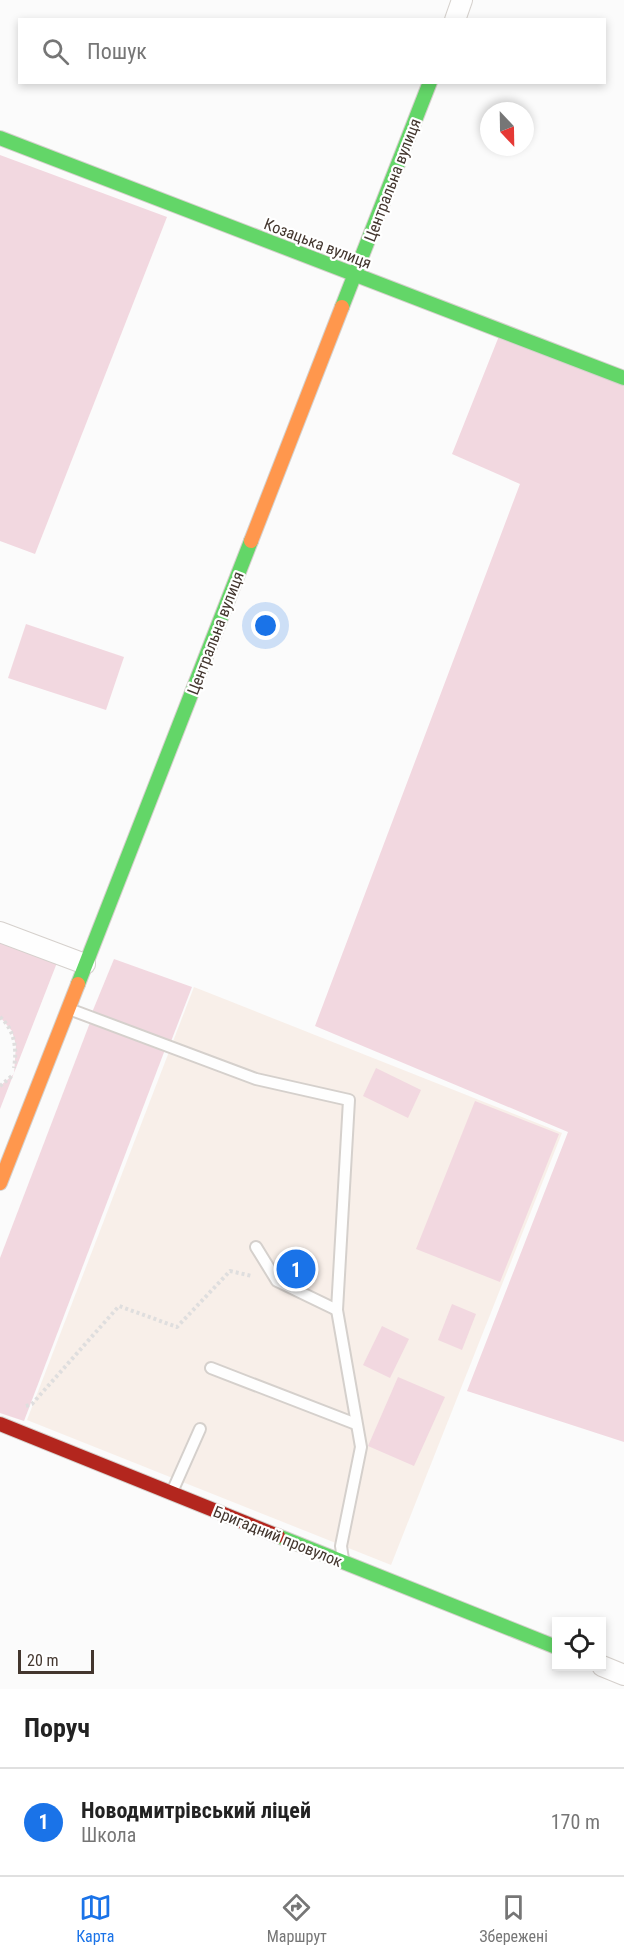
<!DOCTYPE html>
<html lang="uk">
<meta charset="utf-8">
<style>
body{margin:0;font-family:"Roboto Condensed",sans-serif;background:#f2f2f2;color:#222}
.controls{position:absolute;right:18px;bottom:18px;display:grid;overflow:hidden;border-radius:0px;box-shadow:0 3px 9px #0003}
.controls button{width:54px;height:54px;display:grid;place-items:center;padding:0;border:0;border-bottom:2px solid #e0e0e0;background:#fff;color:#222;font:30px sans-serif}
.compass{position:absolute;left:480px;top:102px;width:54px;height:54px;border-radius:50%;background:#fff;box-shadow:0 3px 9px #0003;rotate:158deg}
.scale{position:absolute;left:18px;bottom:15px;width:76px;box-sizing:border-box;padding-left:6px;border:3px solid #43362e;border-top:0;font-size:16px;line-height:21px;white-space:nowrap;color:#43362e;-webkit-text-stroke:4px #fff;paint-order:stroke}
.you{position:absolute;left:266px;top:626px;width:21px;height:21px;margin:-15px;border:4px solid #fff;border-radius:50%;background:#1a73e8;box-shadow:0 0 0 9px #1a73e833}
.badge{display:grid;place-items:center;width:39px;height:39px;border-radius:50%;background:#1a73e8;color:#fff;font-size:20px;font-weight:700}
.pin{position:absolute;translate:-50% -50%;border:3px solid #fff;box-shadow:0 2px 6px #0006}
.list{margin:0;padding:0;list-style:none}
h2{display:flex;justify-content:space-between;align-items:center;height:78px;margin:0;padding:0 24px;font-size:26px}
h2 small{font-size:20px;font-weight:400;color:#767676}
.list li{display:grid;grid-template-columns:39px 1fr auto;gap:18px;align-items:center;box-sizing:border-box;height:108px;padding:0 24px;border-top:2px solid #e0e0e0}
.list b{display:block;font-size:22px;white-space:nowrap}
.list p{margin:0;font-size:20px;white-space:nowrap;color:#767676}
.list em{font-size:20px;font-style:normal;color:#767676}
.icon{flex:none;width:33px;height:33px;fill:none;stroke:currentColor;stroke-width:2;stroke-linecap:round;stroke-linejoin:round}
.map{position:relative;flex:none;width:624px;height:1689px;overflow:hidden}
.search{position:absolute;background:#fff;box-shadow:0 3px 9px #0003;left:18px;right:18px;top:18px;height:66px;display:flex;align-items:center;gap:15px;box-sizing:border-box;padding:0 21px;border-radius:0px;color:#767676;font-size:22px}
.sheet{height:186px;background:#fff}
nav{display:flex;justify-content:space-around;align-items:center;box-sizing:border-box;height:84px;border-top:2px solid #e0e0e0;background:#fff;font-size:16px;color:#767676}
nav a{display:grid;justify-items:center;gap:3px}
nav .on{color:#1a73e8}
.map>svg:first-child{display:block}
.built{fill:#f8efe9}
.green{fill:#f2d8e0}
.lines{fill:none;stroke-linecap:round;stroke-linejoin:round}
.lane-casing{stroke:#d5d0cc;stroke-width:14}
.street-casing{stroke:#d5d0cc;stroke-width:22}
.fast-casing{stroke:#d5d0cc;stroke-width:16}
.slow-casing{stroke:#d5d0cc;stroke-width:16}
.jam-casing{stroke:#d5d0cc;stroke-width:16}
.path{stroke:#dfdede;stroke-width:4;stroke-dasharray:3 3;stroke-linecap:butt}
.lane{stroke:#fefefe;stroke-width:10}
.street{stroke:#fefefe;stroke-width:20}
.fast{stroke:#63d668;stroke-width:14}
.slow{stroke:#ff974d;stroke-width:14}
.jam{stroke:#b3261e;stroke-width:14}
.labels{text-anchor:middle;stroke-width:4.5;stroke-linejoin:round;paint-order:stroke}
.street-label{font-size:16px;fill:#43362e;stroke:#fff}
</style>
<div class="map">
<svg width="624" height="1689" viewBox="0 0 624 1689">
<rect width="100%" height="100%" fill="#fbfbfb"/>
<path class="built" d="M194 987 562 1133 391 1565 27 1420Z"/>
<g class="green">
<path d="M0 155 167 217 35 554 0 541Z"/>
<path d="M501 331 624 378V1442L467 1391 568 1132 315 1026 520 484 452 454Z"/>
<path d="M26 624 124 657 106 710 8 678Z"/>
<path d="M0 932 60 955 0 1109V1086L14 1074 16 1045 12 1031 0 1017Z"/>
<path d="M114 959 192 987 170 1044 91 1015Z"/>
<path d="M91 1020 166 1047 24 1421 0 1413V1258Z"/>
<path d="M376 1068 421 1090 408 1118 363 1096Z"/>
<path d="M475 1101 559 1134 500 1282 416 1249Z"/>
<path d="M452 1304 476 1314 462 1350 438 1340Z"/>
<path d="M382 1326 409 1339 390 1378 363 1365Z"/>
<path d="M398 1377 445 1397 414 1466 368 1446Z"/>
</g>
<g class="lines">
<g class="lane-casing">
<g id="lane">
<path d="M69 1009 256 1079 349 1100 337 1310 361 1447 341 1546 343 1559"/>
<path d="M256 1247 277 1281 337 1310"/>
<path d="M211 1368 356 1424"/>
<path d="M172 1492 200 1429"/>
</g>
</g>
<g class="street-casing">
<g id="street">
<path d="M455 20 462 0"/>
<path d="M0 932 85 964"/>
<path d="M602 1666 624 1675"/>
</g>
</g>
<g class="fast-casing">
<g id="fast">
<path d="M0 138 624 378"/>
<path d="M342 307 430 82"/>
<path d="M78 984 251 541"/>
<path d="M278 1536 556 1647"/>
</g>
</g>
<g class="slow-casing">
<g id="slow">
<path d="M251 541 342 307"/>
<path d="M0 1183 78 984"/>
</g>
</g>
<g class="jam-casing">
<path id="jam" d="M0 1424 278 1536"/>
</g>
<g class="path">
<path d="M0 1017C15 1030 17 1049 14 1068"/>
<path d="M0 1086 13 1075"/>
<path d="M26 1406 32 1404 119 1306 177 1327 230 1271 252 1276"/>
</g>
<use href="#lane" class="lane"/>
<use href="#street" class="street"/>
<use href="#fast" class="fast"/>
<use href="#slow" class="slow"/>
<use href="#jam" class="jam"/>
</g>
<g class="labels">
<g class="street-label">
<text transform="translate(392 180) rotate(-69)" y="6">Центральна вулиця</text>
<text transform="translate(318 243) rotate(21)" y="6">Козацька вулиця</text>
<text transform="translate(215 633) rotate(-69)" y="6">Центральна вулиця</text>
<text transform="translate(278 1536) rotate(22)" y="6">Бригадний провулок</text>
</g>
</g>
</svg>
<div class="controls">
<button><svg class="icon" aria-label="locate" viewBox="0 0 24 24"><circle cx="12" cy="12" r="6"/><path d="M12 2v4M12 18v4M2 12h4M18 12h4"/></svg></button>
</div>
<svg class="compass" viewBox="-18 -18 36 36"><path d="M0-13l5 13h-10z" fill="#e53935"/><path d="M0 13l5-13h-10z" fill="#767676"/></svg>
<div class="scale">20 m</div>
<div class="you"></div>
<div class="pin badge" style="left:296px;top:1269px">1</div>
<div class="search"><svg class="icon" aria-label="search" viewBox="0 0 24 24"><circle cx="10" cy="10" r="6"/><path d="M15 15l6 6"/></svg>Пошук</div>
</div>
<section class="sheet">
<h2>Поруч<small></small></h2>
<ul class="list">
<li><span class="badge">1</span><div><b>Новодмитрівський ліцей</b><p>Школа</p></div><em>170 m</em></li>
</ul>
</section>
<nav>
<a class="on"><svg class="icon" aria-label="map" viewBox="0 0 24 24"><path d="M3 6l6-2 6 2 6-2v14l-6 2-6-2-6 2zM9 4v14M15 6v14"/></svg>Карта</a>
<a><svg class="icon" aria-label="directions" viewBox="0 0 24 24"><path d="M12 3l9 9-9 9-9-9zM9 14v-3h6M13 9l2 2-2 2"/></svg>Маршрут</a>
<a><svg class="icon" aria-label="saved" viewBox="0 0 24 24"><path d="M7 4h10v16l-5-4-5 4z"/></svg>Збережені</a>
</nav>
